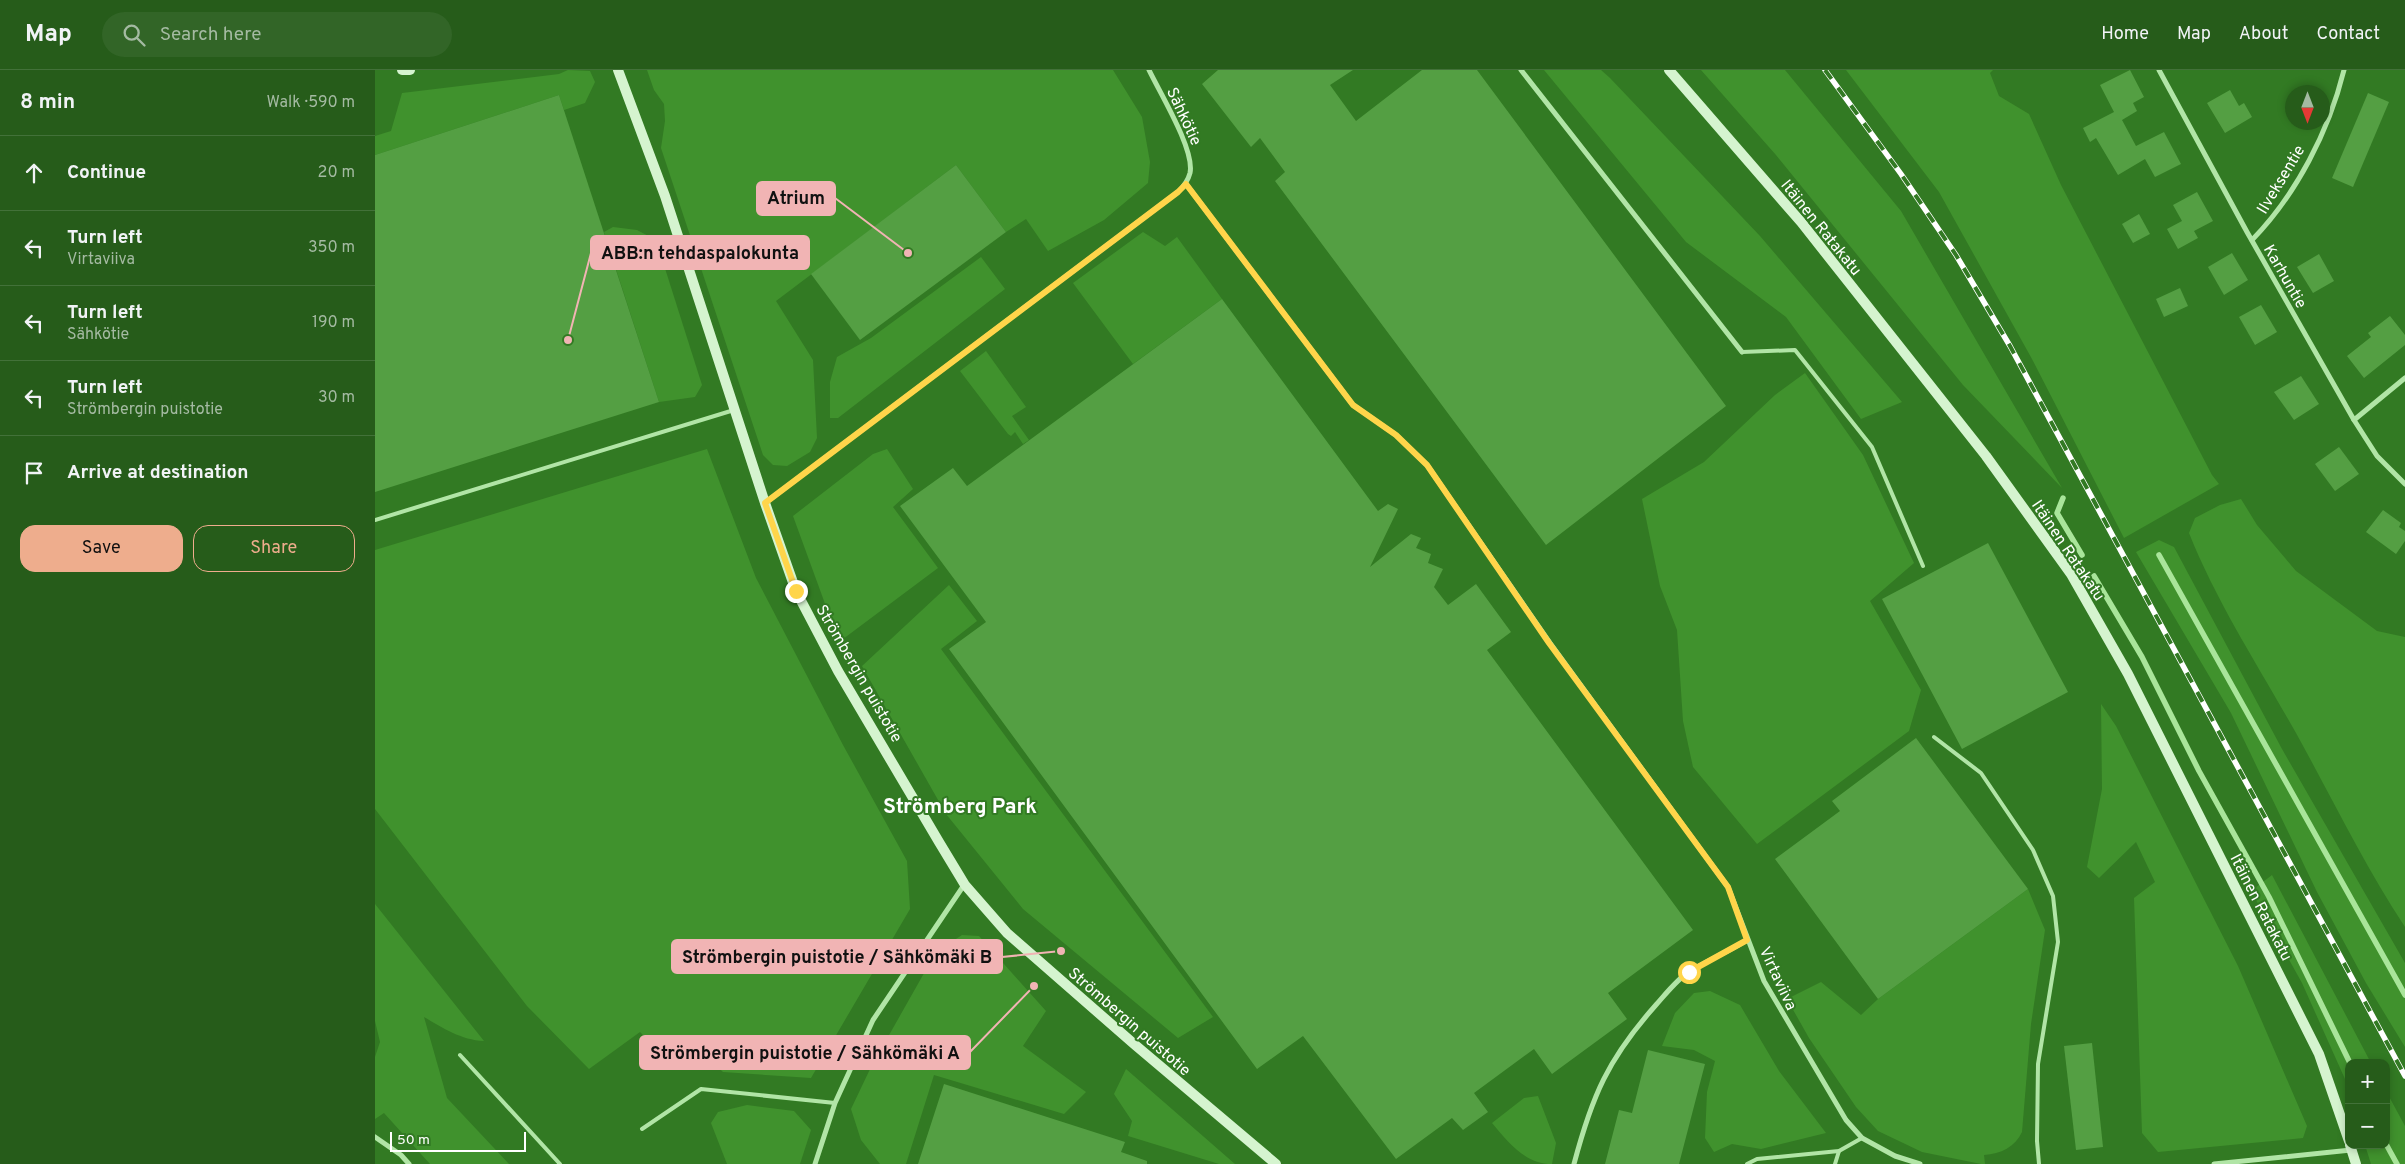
<!DOCTYPE html>
<meta charset="utf-8">
<style>
body{margin:0;font-family:Overpass,sans-serif;background:#326527;color:#f1f3f6}
.controls{position:absolute;right:15px;bottom:15px;display:grid;overflow:hidden;border-radius:10px;box-shadow:0 2px 8px #0003}
.controls button{width:45px;height:45px;display:grid;place-items:center;padding:0;border:0;border-bottom:1px solid #427139;background:#265c1a;color:#f1f3f6;font:25px sans-serif}
.compass{position:absolute;left:1910px;top:15px;width:45px;height:45px;border-radius:50%;background:#265c1a;box-shadow:0 2px 8px #0003;rotate:180deg}
.scale{position:absolute;left:15px;bottom:12px;width:136px;box-sizing:border-box;padding-left:5px;border:2px solid #fff;border-top:0;font-size:14px;line-height:18px;white-space:nowrap;color:#fff;-webkit-text-stroke:4px #327a23;paint-order:stroke}
.stop{position:absolute;width:15px;height:15px;margin:-11px;border:4px solid #ffd54a;border-radius:50%;background:#fff}
.stop.end{background:#ffd54a;border-color:#fff;box-shadow:0 1px 5px #0008}
.list{margin:0;padding:0;list-style:none}
h2{display:flex;justify-content:space-between;align-items:center;height:65px;margin:0;padding:0 20px;font-size:21px}
h2 small{font-size:16px;font-weight:400;color:#a4baa2}
.list li{display:grid;grid-template-columns:32px 1fr auto;gap:15px;align-items:center;box-sizing:border-box;height:75px;padding:0 20px;border-top:1px solid #427139}
.list b{display:block;font-size:19px;white-space:nowrap}
.list p{margin:0;font-size:16px;white-space:nowrap;color:#a4baa2}
.list em{font-size:16px;font-style:normal;color:#a4baa2}
.actions{display:flex;gap:10px;padding:15px 20px}
.actions a{flex:1;padding:11px 0;border:1px solid #eead8d;border-radius:15px;text-align:center;font-size:18px;color:#eead8d}
.actions .main{background:#eead8d;color:#111}
.icon{flex:none;width:28px;height:28px;fill:none;stroke:currentColor;stroke-width:2;stroke-linecap:round;stroke-linejoin:round}
.map{position:relative;flex:none;width:2030px;height:1094px;overflow:hidden}
header{display:flex;align-items:center;gap:30px;box-sizing:border-box;height:70px;padding:0 25px;background:#265c1a;border-bottom:1px solid #427139}
header strong{font-size:24px}
nav{display:flex;gap:28px;margin-inline-start:auto;font-size:18px}
.search{width:350px;height:45px;background:#326527;display:flex;align-items:center;gap:12px;box-sizing:border-box;padding:0 18px;border-radius:28px;color:#a4baa2;font-size:19px}
main{display:flex}
aside{flex:1;background:#265c1a}
.map>svg:first-child{display:block}
.green{fill:#40922d}
.lines{fill:none;stroke-linecap:round;stroke-linejoin:round}
.stream{stroke:#a9e59a;stroke-width:5.5}
.building{fill:#549f43}
.lane{stroke:#b1e5a6;stroke-width:4}
.street{stroke:#b1e5a6;stroke-width:5}
.secondary{stroke:#d5f4cf;stroke-width:10}
.rail-casing{stroke:#fff;stroke-width:5.5}
.rail{stroke:#327a23;stroke-width:4;stroke-dasharray:11;stroke-linecap:butt}
.route{stroke:#ffd54a;stroke-width:6}
.labels{text-anchor:middle;stroke-width:4;stroke-linejoin:round;paint-order:stroke}
.street-label{font-size:16px;fill:#fff;stroke:#327a23}
.district-label{font-size:21px;font-weight:bold;fill:#fff;stroke:#327a23}
.leader{fill:none;stroke:#f1b4b4;stroke-width:2}
.callout-dot{fill:#f1b4b4;stroke:#327a23;stroke-width:2}
.callout{fill:#f1b4b4;stroke:#f1b4b4;stroke-width:2}
.callout-label{font-size:18px;text-anchor:middle;font-weight:bold;fill:#111}
</style>
<header>
<strong>Map</strong>
<div class="search"><svg class="icon" aria-label="search" viewBox="0 0 24 24"><circle cx="10" cy="10" r="6"/><path d="M15 15l6 6"/></svg>Search here</div>
<nav><a>Home</a><a>Map</a><a>About</a><a>Contact</a></nav>
</header>
<main>
<aside>
<h2>8 min<small>Walk · 590 m</small></h2>
<ul class="list">
<li><svg class="icon" aria-label="ahead" viewBox="0 0 24 24"><path d="M12 20V5M6 11l6-6 6 6"/></svg><div><b>Continue</b></div><em>20 m</em></li>
<li><svg class="icon" aria-label="left" viewBox="0 0 24 24"><path d="M17 20v-9H6M10 6l-5 5 5 5"/></svg><div><b>Turn left</b><p>Virtaviiva</p></div><em>350 m</em></li>
<li><svg class="icon" aria-label="left" viewBox="0 0 24 24"><path d="M17 20v-9H6M10 6l-5 5 5 5"/></svg><div><b>Turn left</b><p>Sähkötie</p></div><em>190 m</em></li>
<li><svg class="icon" aria-label="left" viewBox="0 0 24 24"><path d="M17 20v-9H6M10 6l-5 5 5 5"/></svg><div><b>Turn left</b><p>Strömbergin puistotie</p></div><em>30 m</em></li>
<li><svg class="icon" aria-label="arrive" viewBox="0 0 24 24"><path d="M6 21V4h12l-3 4 3 4H6"/></svg><div><b>Arrive at destination</b></div></li>
</ul>
<div class="actions"><a class="main">Save</a><a>Share</a></div>
</aside>
<div class="map">
<svg width="2030" height="1094" viewBox="0 0 2030 1094">
<rect width="100%" height="100%" fill="#327a23"/>
<g class="green">
<path d="M193 0 215 1 220 12 210 33 189 40 184 25 0 85V66L16 61 27 23 184 4Z"/>
<path d="M272 0H738L767 47 775 92 773 113 729 150 673 181 651 149 631 162 581 95 401 231 438 290 442 368 435 382 412 396 398 395 388 385 286 78 290 51 289 34 279 20Z"/>
<path d="M1169 0H1226L1235 8 1385 166 1527 332 1486 349 1411 247 1311 172Z"/>
<path d="M1326 0H1410L1526 141 1687 418 1588 315 1401 85Z"/>
<path d="M1471 0H1618L1615 3 1624 26 1654 44 1686 115 1837 405 1844 414 1749 468 1657 289 1564 122Z"/>
<path d="M238 157 262 160 281 170 327 315 320 327 284 332 229 162Z"/>
<path d="M768 162 790 176 802 167 847 229 758 294 698 213Z"/>
<path d="M606 187 630 219 463 348H455V312L462 287 496 268Z"/>
<path d="M611 281 651 337 637 346 654 370 648 374 640 362 636 366 633 364 585 301Z"/>
<path d="M1430 303 1488 385 1539 493 1495 531 1546 620 1534 661 1382 774 1318 697 1308 651 1302 560 1285 516 1267 429 1329 392 1400 325Z"/>
<path d="M332 379 381 508 468 675 532 791 535 839 436 1008 348 1002 319 974 288 985 265 962 214 999 152 936 0 739V480Z"/>
<path d="M512 379 538 419 518 437 563 498 464 572 418 446 498 384Z"/>
<path d="M1866 429 1882 455 1921 501 2002 561 2030 567V857C1989 795 1957 728 1921 663 1884 597 1842 533 1814 463L1820 448 1845 435Z"/>
<path d="M1784 470 1799 477 1907 679 2030 893V977L1991 913 1942 822 1856 643 1761 482Z"/>
<path d="M574 515 602 551 566 579 838 947 803 968 648 839 571 744 487 596Z"/>
<path d="M1726 634 1741 656 1863 896 1932 1056 1928 1068 1783 1082 1767 1063 1759 828 1780 812 1761 772 1724 808 1712 797 1727 719Z"/>
<path d="M1897 805 1996 993H1974V1018L1927 913 1876 821Z"/>
<path d="M1653 819 1670 860 1656 954 1647 1062C1640 1077 1626 1084 1609 1085L1610 1094H1606L1547 1082 1503 1061 1481 1037 1434 968 1412 929 1446 912 1486 945 1503 929Z"/>
<path d="M0 834 109 971C86 970 68 958 49 947L72 1028 134 1094H55L9 1043 0 1049V987L5 972 0 951Z"/>
<path d="M587 865 604 866 671 941 648 976 711 1022 689 1044 559 1005 531 1094H505L486 1070 476 1039 496 997 561 882Z"/>
<path d="M1335 921 1365 935 1404 1001 1451 1063 1386 1079 1357 1074 1339 1082 1330 1068 1332 1022 1340 991 1319 980 1287 976 1300 943 1319 923Z"/>
<path d="M751 999 860 1094H844L753 1066 757 1051 739 1024Z"/>
<path d="M2011 1021 2030 1056V1094H1996L1990 1075H2011Z"/>
<path d="M1163 1026 1181 1073 1177 1094C1150 1094 1133 1072 1117 1053L1149 1028Z"/>
<path d="M372 1035 419 1041 436 1060 425 1094H352L336 1053 343 1042Z"/>
</g>
<g class="lines">
<g class="stream">
<path d="M1688 428 1682 443 1707 485"/>
<path d="M1784 485 2030 925"/>
<path d="M1719 506 1767 587 1824 701 1894 827 1975 993"/>
<path d="M2011 1074 2022 1094"/>
</g>
</g>
<g class="building">
<path d="M843 0H978L955 15 981 51 1047 0H1102L1351 336 1171 475 900 111 910 102 885 68 876 77 827 14Z"/>
<path d="M1755 0 1769 27 1758 33 1762 41 1747 50 1761 76 1789 62 1806 94 1780 107 1770 89 1743 105 1721 68 1715 72 1708 58 1739 42 1725 15Z"/>
<path d="M1855 20 1864 36 1869 33 1877 47 1850 63 1832 33Z"/>
<path d="M1993 23 2014 32 1978 117 1957 108Z"/>
<path d="M184 25 284 332 0 422V85Z"/>
<path d="M581 95 631 162 485 270 436 204Z"/>
<path d="M1822 122 1838 151 1819 161 1823 168 1803 179 1792 159 1807 151 1798 135Z"/>
<path d="M1764 144 1775 164 1758 173 1747 154Z"/>
<path d="M1857 183 1873 210 1849 225 1833 197Z"/>
<path d="M1944 184 1959 211 1938 223 1922 197Z"/>
<path d="M1805 218 1813 236 1789 247 1781 229Z"/>
<path d="M847 229 1003 441 1013 434 1023 439 995 497 1036 464 1046 468 1041 478 1056 484 1053 493 1068 499 1059 517 1073 535 1101 514 1136 562 1112 580 1318 860 1233 923 1252 949 1177 1004 1159 979 1099 1023 1113 1042 1088 1060 1077 1048 1021 1089 928 966 882 999 574 579 611 552 525 436 578 398 592 416Z"/>
<path d="M1886 235 1902 262 1880 275 1864 247Z"/>
<path d="M2015 246 2030 265V275L1989 308 1972 286 1996 267 1993 263Z"/>
<path d="M1926 306 1944 334 1919 350 1899 322Z"/>
<path d="M1964 377 1984 404 1960 421 1940 394Z"/>
<path d="M2008 440 2026 453 2024 457 2030 461V471L2021 484 1991 462Z"/>
<path d="M1613 473 1693 622 1587 679 1507 529Z"/>
<path d="M1541 668 1653 819 1503 929 1400 789 1465 741 1457 731Z"/>
<path d="M1717 973 1728 1077 1701 1080 1689 976Z"/>
<path d="M1273 980 1330 994 1304 1094H1230L1244 1040 1257 1043Z"/>
<path d="M569 1014 750 1072 746 1082 772 1091V1094H543Z"/>
</g>
<g class="lines">
<g class="lane">
<path d="M1367 282 1420 280 1497 377 1548 496"/>
<path d="M0 450 359 340"/>
<path d="M1559 667 1606 703 1658 780 1678 826 1683 872 1663 994 1662 1071 1664 1094"/>
<path d="M85 985 185 1094"/>
<path d="M267 1059 326 1019 460 1033"/>
<path d="M1372 1094 1382 1089 1464 1081 1487 1068"/>
<path d="M1460 1094 1464 1081"/>
</g>
<g class="street">
<path d="M1146 0 1367 282"/>
<path d="M1784 0 1872 162 1979 350 2002 386 2030 414"/>
<path d="M811 114 978 335 1021 365 1052 395 1175 573 1353 817 1389 911 1471 1050 1487 1068 1520 1086 1545 1094"/>
<path d="M1877 170C1921 125 1954 61 1969 0"/>
<path d="M1979 350 2030 308"/>
<path d="M390 433 803 122C809 116 813 111 815 103 820 80 785 23 774 0"/>
<path d="M0 1067 26 1085 34 1094"/>
<path d="M440 1094 460 1033 498 950 589 815"/>
<path d="M1199 1094C1217 1026 1233 989 1280 936 1290 925 1302 909 1315 901 1334 890 1354 881 1372 870"/>
<path d="M1839 1094 1976 1080"/>
</g>
<g class="secondary">
<path d="M27 0H35"/>
<path d="M243 0 290 126 390 433 421 521 463 601 564 772 590 815 632 863 759 974 901 1094"/>
<path d="M1294 0 1426 152 1611 386 1696 504 1753 604 1944 984 1974 1071"/>
<path d="M1975 1075 1981 1094"/>
</g>
<g class="rail-casing">
<path id="rail" d="M1450 0 1526 104 1581 185 1635 276 2030 1006"/>
</g>
<use href="#rail" class="rail"/>
</g>
<g class="lines">
<path class="route" d="M421 521 390 433 803 122 811 114 978 335 1021 365 1052 395 1174 573 1353 817 1372 870 1314 902"/>
</g>
<g class="labels">
<g class="street-label">
<text transform="translate(810 46) rotate(65)" y="6">Sähkötie</text>
<text transform="translate(1905 109) rotate(-59)" y="6">Ilveksentie</text>
<text transform="translate(1447 157) rotate(51)" y="6">Itäinen Ratakatu</text>
<text transform="translate(1911 206) rotate(60)" y="6">Karhuntie</text>
<text transform="translate(1694 480) rotate(56)" y="6">Itäinen Ratakatu</text>
<text transform="translate(485 603) rotate(60)" y="6">Strömbergin puistotie</text>
<text transform="translate(1887 837) rotate(63)" y="6">Itäinen Ratakatu</text>
<text transform="translate(1404 908) rotate(65)" y="6">Virtaviiva</text>
<text transform="translate(755 951) rotate(41)" y="6">Strömbergin puistotie</text>
</g>
<g class="district-label">
<text x="585" y="743">Strömberg Park</text>
</g>
</g>
<path class="leader" d="M533 183L460 128M193 270L216 183M686 881L627 887M659 916L595 982"/>
<g class="callout-dot">
<circle cx="533" cy="183" r="5"/>
<circle cx="193" cy="270" r="5"/>
<circle cx="686" cy="881" r="5"/>
<circle cx="659" cy="916" r="5"/>
</g>
<g class="callout">
<rect x="382" y="112" width="78" height="33" rx="5"/>
<rect x="216" y="166" width="218" height="33" rx="5"/>
<rect x="297" y="870" width="330" height="33" rx="5"/>
<rect x="265" y="966" width="330" height="33" rx="5"/>
</g>
<g class="callout-label">
<text x="421" y="134">Atrium</text>
<text x="325" y="189">ABB:n tehdaspalokunta</text>
<text x="462" y="893">Strömbergin puistotie / Sähkömäki B</text>
<text x="430" y="989">Strömbergin puistotie / Sähkömäki A</text>
</g>
</svg>
<div class="controls">
<button>+</button>
<button>−</button>
</div>
<svg class="compass" viewBox="-18 -18 36 36"><path d="M0-13l5 13h-10z" fill="#e53935"/><path d="M0 13l5-13h-10z" fill="#a4baa2"/></svg>
<div class="scale">50 m</div>
<div class="stop" style="left:1314px;top:902px"></div>
<div class="stop end" style="left:421px;top:521px"></div>
</div>
</main>
